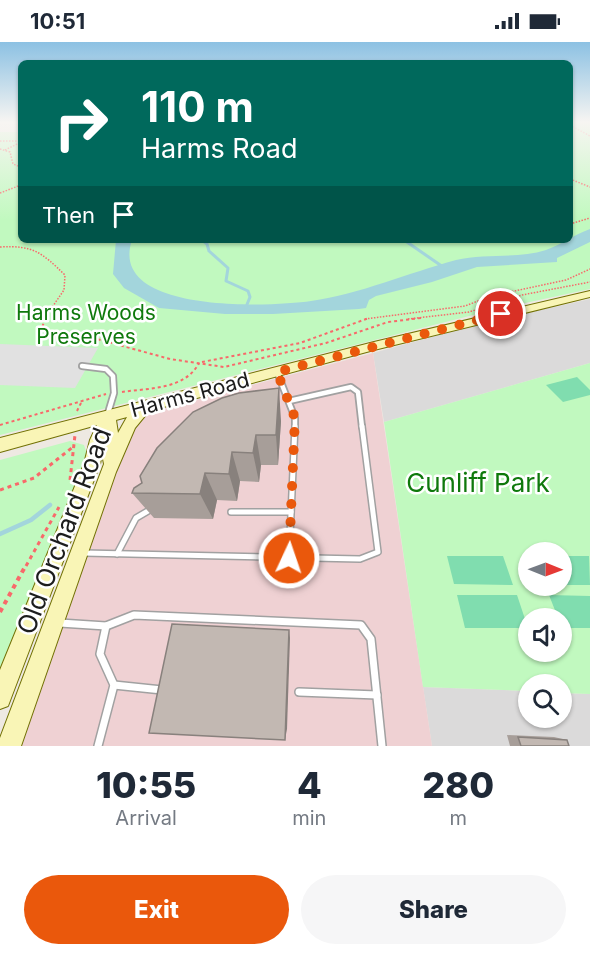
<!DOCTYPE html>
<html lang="en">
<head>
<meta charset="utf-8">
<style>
  :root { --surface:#fff; --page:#f6f6f7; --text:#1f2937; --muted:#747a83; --accent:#ea580c }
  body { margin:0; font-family:Inter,sans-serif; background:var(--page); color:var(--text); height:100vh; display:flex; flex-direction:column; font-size:22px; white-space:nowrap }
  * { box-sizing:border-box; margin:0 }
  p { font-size:20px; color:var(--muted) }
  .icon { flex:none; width:33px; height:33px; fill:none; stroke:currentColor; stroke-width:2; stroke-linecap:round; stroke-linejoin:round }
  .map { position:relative; height:704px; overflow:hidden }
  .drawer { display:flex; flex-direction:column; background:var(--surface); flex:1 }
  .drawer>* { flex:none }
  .top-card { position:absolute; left:18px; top:18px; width:555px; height:183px; border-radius:9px; box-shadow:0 2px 4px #0004; background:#00695c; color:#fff; overflow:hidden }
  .needle { width:39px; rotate:91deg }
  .tools { position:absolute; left:518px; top:500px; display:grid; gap:12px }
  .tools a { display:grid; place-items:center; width:54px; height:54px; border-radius:50%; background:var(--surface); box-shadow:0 2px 4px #0004; font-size:30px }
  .pin { position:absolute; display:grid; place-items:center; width:51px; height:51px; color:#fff; margin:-26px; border:3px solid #fff; border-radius:50%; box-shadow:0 2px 6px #0007 }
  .me { position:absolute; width:66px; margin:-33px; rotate:3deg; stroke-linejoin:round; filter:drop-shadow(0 0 4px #0008) }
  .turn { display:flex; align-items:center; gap:21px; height:126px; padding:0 24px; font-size:27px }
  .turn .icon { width:78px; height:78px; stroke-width:2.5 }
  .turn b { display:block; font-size:42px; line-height:51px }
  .then { display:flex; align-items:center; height:57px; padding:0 24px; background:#0003; gap:12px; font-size:22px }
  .eta { display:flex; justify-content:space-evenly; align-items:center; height:102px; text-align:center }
  .eta b { font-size:36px; font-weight:800; line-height:42px }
  .primary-button { display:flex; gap:12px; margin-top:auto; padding:12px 24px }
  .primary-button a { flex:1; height:69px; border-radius:36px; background:var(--accent); color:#fff; font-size:24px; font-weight:800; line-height:69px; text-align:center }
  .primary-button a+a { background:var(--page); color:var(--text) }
  .status { display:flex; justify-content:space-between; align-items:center; height:42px; padding:0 30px; background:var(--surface); direction:ltr }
  .status svg { height:16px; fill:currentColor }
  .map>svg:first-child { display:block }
</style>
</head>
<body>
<div class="status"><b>10:51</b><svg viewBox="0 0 49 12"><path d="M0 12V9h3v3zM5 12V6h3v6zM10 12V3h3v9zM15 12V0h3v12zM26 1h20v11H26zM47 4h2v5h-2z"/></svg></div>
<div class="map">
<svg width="590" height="704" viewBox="0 0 590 704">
  <rect width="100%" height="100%" fill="#eee9e2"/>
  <g fill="#dbdada">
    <polygon points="590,257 590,321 384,380 373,311 483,281"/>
    <polygon points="423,645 528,649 528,675 561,675 561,651 590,652 590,704 432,704"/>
  </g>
  <polygon fill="#efd1d3" points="373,311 432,704 20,704 133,380 147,371"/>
  <g fill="#c1f9bf" fill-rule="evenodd">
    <polygon points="570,80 590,80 590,247 489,269 0,393 0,90 21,90 21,198 570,198"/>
    <path d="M590 321V652L561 651V642H528V649L423 645 384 380ZM528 510H561V543H528ZM528 576H561V609H528Z"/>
    <polygon points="70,399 84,403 87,412 75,447 0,626 0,418"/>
  </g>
  <g fill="#80ddaf">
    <polygon points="577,335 590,348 590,353 563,360 546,343"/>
    <polygon points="447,514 503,514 513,543 454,542"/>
    <polygon points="561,514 589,514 590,543 544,543 561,543"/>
    <polygon points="457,553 517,553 528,586 465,586"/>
    <polygon points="549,553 590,554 590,586 562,586 561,576 558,576"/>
  </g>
  <polygon fill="#e1e1e1" points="0,302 98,306 75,346 0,343"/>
  <path fill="#a3d5dc" d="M590 187V200L557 216V220L477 225 432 240 376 254 369 258 366 266 359 267 273 272H225L159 266 124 246 113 232 116 198H132C107 272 270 265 311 259 360 252 408 231 456 218 485 211 518 217 546 208 563 202 573 193 590 187Z"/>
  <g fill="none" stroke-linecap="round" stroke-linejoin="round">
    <g stroke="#a3d5dc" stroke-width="3">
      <polyline points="202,198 207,202 209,209 228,226 226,239 248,249 250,255 246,265"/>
      <polyline points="404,198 446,227"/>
    </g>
    <polyline stroke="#a3d5dc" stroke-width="4.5" points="0,492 31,478 50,463"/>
    <g stroke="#a1a1a1" stroke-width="8">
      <g id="service-far2">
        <polyline points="82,324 106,327 113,334 114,351 108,371"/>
        <polyline points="277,330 295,376 295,385"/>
        <polyline points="289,359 351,345 358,350 362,385"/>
      </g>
    </g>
    <g stroke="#a1a1a1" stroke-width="8">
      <g id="service-far1">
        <polyline points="231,470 291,470"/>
        <polyline points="84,511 360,517 378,510 362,384"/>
        <polyline points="117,512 136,476 153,466"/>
        <polyline points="289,516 295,384"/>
      </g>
    </g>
    <g stroke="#a1a1a1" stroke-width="10">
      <g id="service">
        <polyline points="60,581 106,584 134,573 361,583 371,597 382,704"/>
        <polyline points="114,643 162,648"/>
        <polyline points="299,650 377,653"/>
        <polyline points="98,704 114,643 100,612 106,584"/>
      </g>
    </g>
    <g stroke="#727105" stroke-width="2">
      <path id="secondary" d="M590 249V255L374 308 149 369 135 386 116 430 21 704H0V696L104 422 102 412 100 422 11 656 8 664 0 667V628L84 422 90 398 97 383 0 410V396L374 300ZM127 375 118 391 116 378Z"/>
    </g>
    <g stroke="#f8696a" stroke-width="1.5" stroke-dasharray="1.5 1.5" stroke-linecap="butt">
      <polyline points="570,83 590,94"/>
      <polyline points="0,99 21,99"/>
      <polyline points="0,107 10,110 13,122 21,125"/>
      <polyline points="5,108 21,100"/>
      <polyline points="570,137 590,145"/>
      <polyline points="0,151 21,143"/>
      <polyline points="570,182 590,176"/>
      <polyline points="485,198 505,198"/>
      <path d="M0 205C34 203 42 211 65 233L64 248 44 277"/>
      <polyline points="365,277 465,264 491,254 566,238 590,227"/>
      <polyline points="408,277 469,270 522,253 590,240"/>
    </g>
    <g stroke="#f8696a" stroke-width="2" stroke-dasharray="3 3" stroke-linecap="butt">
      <polyline points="45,276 41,290 53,294 97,297 170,317 224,325 326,301 388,280 421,276"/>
      <polyline points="202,320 300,301 369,276"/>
      <path d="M122 350C148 346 185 348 199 321"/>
      <polyline points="77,369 82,359"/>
      <polyline points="0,383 106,352"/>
    </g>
    <g stroke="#f8696a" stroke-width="3" stroke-dasharray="4 4" stroke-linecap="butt">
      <polyline points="70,438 75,393"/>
      <polyline points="0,448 34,436 74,404"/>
      <polyline points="26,524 59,465"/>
    </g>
    <polyline stroke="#f8696a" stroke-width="4" stroke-dasharray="4.5 4.5" stroke-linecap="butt" points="0,570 26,523"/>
    <use href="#service-far2" stroke="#fff" stroke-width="4.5"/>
    <use href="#service-far1" stroke="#fff" stroke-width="5"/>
    <use href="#service" stroke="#fff" stroke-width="7"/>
    <use href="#secondary" fill="#f9f5b6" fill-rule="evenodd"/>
  </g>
  <g fill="#a79e99">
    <polygon points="281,379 278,423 261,423 259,440 240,439 237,459 217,458 213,477 154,476 132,451 142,441"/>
    <polygon points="507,693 554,695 567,698 569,704 510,704"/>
  </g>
  <g fill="#88817d">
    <polygon points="279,346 281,379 278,423 276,393"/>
    <polygon points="256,393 261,423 259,440 253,411"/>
    <polygon points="232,410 240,439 237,459 229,432"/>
    <polygon points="205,431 217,458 213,477 200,452"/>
    <polygon points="289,588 290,596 287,687 285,698"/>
  </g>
  <g fill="#c2b8b2" stroke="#88817d" stroke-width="1.5">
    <polygon points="279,346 276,393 256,393 253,411 232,410 229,432 205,431 200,452 132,451 134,446 142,441 140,434 157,406 193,370 222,356 239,351"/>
    <polygon points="172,582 289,588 285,698 149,691"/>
    <polygon points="518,695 567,698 569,704 521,704"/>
  </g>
  <linearGradient id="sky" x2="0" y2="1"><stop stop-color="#8cc1e3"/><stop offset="0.45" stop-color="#f7f5f2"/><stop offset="1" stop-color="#f7f5f2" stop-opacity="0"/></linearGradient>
  <rect width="590" height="178" fill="url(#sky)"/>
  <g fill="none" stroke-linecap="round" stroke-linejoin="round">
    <polyline stroke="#ea580c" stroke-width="10" stroke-dasharray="0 18" points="289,516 295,376 277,330 501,272"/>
  </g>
  <g text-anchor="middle" stroke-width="5" stroke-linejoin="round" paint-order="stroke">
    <g font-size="21" fill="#0f790c" stroke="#fff">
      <text x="86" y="278">Harms Woods<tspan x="86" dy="24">Preserves</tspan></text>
    </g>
    <g font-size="21" fill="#1d1d1d" stroke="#fff">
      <text transform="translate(190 353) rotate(-15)" y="7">Harms Road</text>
    </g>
    <g font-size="26" fill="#0f790c" stroke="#fff">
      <text x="478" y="450">Cunliff Park</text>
    </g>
    <g font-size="26" fill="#1d1d1d" stroke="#fff">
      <text transform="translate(64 489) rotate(-69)" y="9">Old Orchard Road</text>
    </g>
  </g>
</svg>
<div class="tools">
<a><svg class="needle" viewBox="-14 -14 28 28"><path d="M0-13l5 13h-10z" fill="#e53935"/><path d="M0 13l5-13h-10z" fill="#747a83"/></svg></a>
<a><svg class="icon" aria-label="sound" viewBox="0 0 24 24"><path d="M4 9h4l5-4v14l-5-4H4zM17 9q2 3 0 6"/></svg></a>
<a><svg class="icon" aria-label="search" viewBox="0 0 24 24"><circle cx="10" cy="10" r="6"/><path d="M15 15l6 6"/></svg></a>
</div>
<div class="pin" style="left:501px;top:272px;background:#d93025"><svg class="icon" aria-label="arrive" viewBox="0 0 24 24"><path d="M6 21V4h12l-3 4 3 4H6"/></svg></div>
<svg class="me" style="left:289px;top:516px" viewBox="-20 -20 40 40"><circle r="17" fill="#ea580c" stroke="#fff" stroke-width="3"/><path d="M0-11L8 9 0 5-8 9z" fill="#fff"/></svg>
<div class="top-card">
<div class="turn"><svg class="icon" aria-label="right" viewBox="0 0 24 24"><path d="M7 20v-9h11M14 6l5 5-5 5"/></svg><div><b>110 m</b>Harms Road</div></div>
<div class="then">Then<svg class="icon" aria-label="arrive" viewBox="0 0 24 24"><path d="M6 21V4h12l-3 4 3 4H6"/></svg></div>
</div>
</div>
<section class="drawer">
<div class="eta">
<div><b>10:55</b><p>Arrival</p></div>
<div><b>4</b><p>min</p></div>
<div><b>280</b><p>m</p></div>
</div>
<div class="primary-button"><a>Exit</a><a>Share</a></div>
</section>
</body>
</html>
